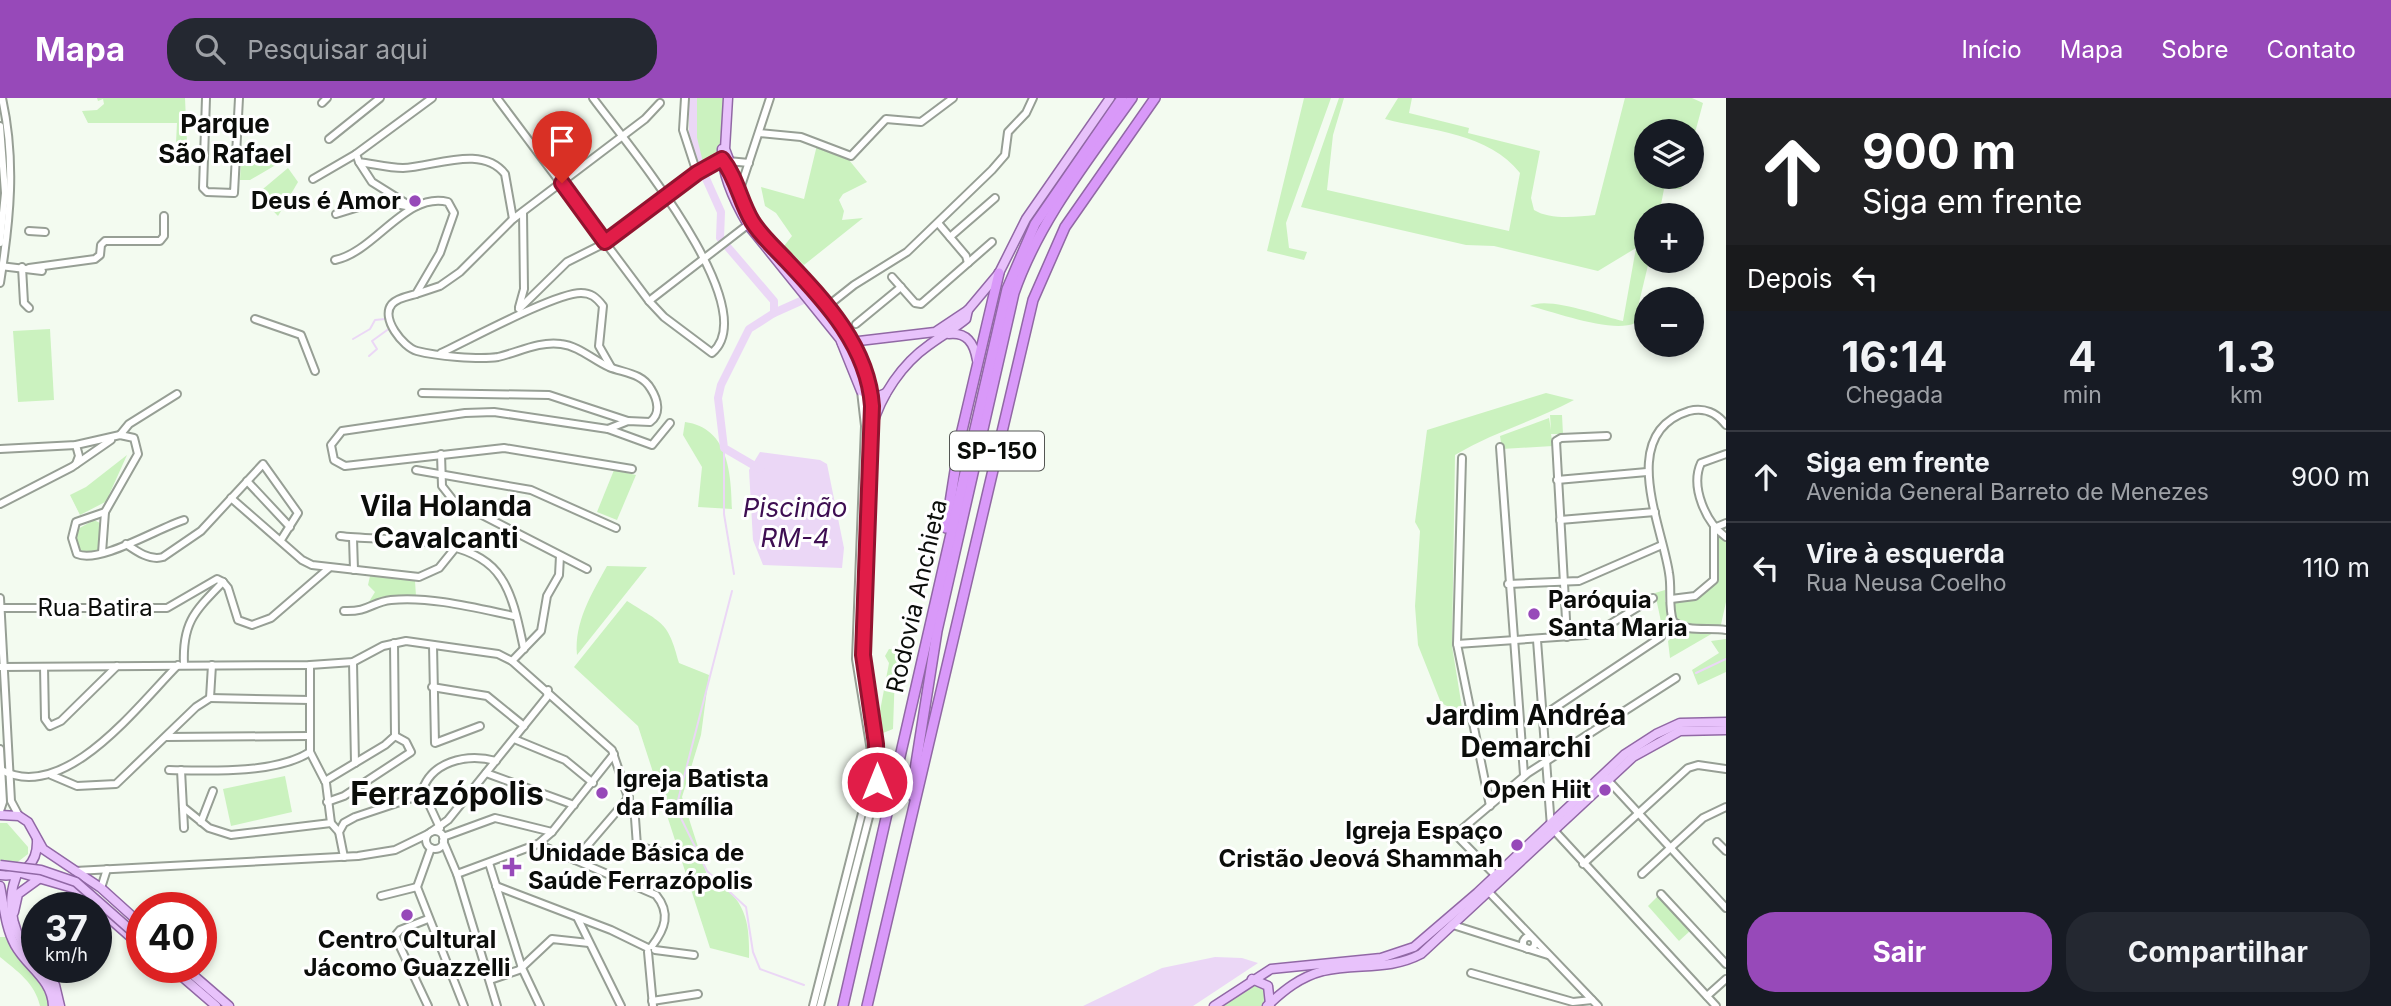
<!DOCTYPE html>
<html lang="pt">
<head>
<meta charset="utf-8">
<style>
  :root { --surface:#171b24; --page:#242831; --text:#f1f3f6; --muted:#9ea1a6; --line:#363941; --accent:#9749b9 }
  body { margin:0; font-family:Inter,sans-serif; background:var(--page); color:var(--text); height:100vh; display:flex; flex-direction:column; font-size:26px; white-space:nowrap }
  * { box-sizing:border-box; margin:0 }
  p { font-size:23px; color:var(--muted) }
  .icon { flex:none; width:38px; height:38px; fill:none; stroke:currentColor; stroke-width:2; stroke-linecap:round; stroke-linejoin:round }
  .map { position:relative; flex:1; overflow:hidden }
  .sheet { display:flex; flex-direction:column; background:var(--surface); width:665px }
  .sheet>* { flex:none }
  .banner { background:#202124; color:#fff; overflow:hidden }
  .tools { position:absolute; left:1634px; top:21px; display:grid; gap:14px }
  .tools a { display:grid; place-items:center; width:70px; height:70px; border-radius:50%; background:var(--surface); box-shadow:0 4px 10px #0003; font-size:35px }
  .speed { position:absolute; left:21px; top:794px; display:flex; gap:14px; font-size:35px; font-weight:700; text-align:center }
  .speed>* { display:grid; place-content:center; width:91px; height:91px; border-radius:50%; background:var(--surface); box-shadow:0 4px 10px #0003; line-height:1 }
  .speed small { font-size:18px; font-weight:400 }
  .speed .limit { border:10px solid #d22; background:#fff; color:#111 }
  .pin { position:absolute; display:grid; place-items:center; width:60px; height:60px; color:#fff; margin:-72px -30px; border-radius:50% 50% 50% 0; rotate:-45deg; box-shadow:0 0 7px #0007 }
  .pin .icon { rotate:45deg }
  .me { position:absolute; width:77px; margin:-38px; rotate:0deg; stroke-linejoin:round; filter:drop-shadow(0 0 5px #0008) }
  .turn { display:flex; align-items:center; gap:24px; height:147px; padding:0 21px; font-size:32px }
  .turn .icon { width:91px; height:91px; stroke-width:2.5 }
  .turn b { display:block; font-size:49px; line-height:60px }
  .then { display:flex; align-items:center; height:66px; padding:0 21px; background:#0003; gap:14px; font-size:26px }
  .eta { display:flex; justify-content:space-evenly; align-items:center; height:119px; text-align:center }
  .eta b { font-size:42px; font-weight:700; line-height:49px }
  .action { display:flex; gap:14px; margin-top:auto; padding:14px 21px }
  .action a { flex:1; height:80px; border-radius:28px; background:var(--accent); color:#fff; font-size:28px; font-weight:700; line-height:80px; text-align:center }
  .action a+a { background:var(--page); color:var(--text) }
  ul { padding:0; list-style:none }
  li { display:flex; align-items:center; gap:21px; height:91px; padding:0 21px; border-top:2px solid var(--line) }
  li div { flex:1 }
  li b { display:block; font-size:26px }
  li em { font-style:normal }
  header { display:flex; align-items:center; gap:42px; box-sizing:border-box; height:98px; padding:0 35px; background:var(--accent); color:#fff }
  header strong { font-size:33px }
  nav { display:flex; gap:38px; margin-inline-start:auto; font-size:24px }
  .search { width:490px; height:63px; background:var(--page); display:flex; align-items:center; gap:18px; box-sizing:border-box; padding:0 24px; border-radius:28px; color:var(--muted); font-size:26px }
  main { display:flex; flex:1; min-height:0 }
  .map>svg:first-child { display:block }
</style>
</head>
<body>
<header>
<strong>Mapa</strong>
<div class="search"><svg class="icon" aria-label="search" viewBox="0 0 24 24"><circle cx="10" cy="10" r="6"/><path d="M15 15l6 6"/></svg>Pesquisar aqui</div>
<nav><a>Início</a><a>Mapa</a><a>Sobre</a><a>Contato</a></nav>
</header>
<main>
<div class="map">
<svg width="1726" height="908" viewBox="0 0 1726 908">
  <rect width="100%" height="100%" fill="#f3fbf0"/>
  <g fill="#cbf2bf">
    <polygon points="97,0 185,0 187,45 176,45 177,25 88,25 82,13 97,12 104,6 103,1 98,3"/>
    <polygon points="694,0 723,0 721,53 718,58 702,66 695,40"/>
    <polygon points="1304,0 1331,0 1286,125 1289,150 1307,154 1304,162 1267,153"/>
    <path d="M1339 0H1344L1333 37 1327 92 1509 133 1520 75C1489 35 1431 33 1385 21L1398 0H1412L1409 15 1469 30 1468 35 1540 53 1531 100 1534 112C1550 122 1576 119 1595 117L1625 0H1692L1703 5 1692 46V33H1647V79H1684L1681 91H1664L1659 117H1647L1649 163 1637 213 1647 218V234L1635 225C1613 236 1555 214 1530 208 1548 198 1601 218 1623 223L1636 150 1598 173 1494 148 1466 147 1301 109Z"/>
    <polygon points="817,47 849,62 867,84 843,96 839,102 844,113 842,122 863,120 804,167 784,148 792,138 776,115 765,108 761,89 804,101"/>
    <polygon points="281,53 286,61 250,82 240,82 241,62 257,65 256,57"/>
    <polygon points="288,70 298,84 278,118 257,96"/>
    <polygon points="50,231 54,302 18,304 13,233"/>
    <path d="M1546 295 1574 302C1535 323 1493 334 1455 357L1452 548 1463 616 1441 605 1418 547 1415 508 1420 433 1415 424 1427 332Z"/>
    <polygon points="1550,317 1562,317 1563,336 1551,336 1553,348 1502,351 1500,338 1549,320 1551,332"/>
    <path d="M685 324C729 330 731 376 732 411L698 409 702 369 683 337Z"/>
    <polygon points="127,357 109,397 111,401 80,417 70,397 86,389"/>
    <polygon points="614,372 636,377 617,422 597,414"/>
    <polygon points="94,422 102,426 100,454 81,455 77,451 76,432"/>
    <path d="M1720 439 1726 444V504L1720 531 1670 560 1668 543 1676 536 1674 534 1664 538 1655 495 1665 492V504C1687 506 1706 501 1717 480L1715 441Z"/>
    <path d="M607 468 647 469 577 557C574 524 592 495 607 468Z"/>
    <polygon points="370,478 415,483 416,498 387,498 367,507 375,494 368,487"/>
    <path d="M627 503C663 526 668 523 679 565L709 577 701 637 682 699 707 777C744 799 750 819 749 860L710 850 638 628 574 569Z"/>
    <polygon points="1726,541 1726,574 1698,587 1692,572 1719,555 1711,543"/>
    <polygon points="889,551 895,552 900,559 895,574 893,631 883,635 880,613 889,565 885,558"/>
    <polygon points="285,678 292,714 231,728 223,691"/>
    <polygon points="0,725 7,725 28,749 28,756 15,766 0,770"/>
    <polygon points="1659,797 1691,832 1679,843 1648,808"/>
    <path d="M0 839H6C17 863 49 880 48 908H40C35 885 17 873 0 859Z"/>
    <polygon points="1252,885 1267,891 1266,908 1223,908"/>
  </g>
  <g fill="#ebd7f6">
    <polygon points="760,354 820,362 827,366 844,450 842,470 763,467 753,442 749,372"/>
    <polygon points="1215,859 1242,860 1258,865 1193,908 1083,908 1162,870"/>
  </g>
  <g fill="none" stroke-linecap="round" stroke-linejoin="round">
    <g stroke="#ebd7f6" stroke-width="2">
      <polyline points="353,241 370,231 375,222 385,221"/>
      <polyline points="369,258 377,251 372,243 390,230"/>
      <polyline points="724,350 724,416 734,476"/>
      <polyline points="732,493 676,710 707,773 746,809 753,854 760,871 804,887"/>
      <polyline points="1696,575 1726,561"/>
    </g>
    <g stroke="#ebd7f6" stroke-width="8">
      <polyline points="693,0 693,40 699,65 721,114 720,140 774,203 774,215 749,231 721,287 718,300 724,350 760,371"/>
      <polyline points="774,215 803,202"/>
    </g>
    <g stroke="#979f95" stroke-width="10">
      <g id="minor">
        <polyline points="206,0 203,90 207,94 234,95 239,0"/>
        <path d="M497 0 649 203 664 219 712 255C766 209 623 41 593 0"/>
        <polyline points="685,0 683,32 697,75"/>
        <polyline points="322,5 327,0"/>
        <polyline points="0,28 5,95 0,145"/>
        <polyline points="759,35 801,39 851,58 886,21 921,24 953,0"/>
        <polyline points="329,41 380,0"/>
        <path d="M356 56 359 64C374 66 389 70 403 70 434 69 482 46 505 76L513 121"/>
        <polyline points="728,63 749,65"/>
        <polyline points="359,64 372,84 412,109"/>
        <polyline points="313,81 356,56 432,0"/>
        <polyline points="740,91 770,0"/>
        <polyline points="336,116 378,103 412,109"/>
        <polyline points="938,125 966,158 968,165"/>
        <polyline points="29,133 45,134"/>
        <polyline points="950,139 995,100"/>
        <path d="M335 162C375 154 406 93 448 104L454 115 440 155 416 196C409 198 397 200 392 206 380 220 403 249 417 253 436 258 479 262 498 259 519 254 539 243 561 246 579 248 593 262 609 269 624 275 642 275 651 291 658 302 661 316 650 324L628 323 608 331"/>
        <polyline points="0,168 42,173"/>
        <polyline points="22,169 24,205 29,210"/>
        <polyline points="29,170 95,161 100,157 101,147 105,143 160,143 164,138 164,118"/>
        <polyline points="892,179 915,205 921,206 992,144"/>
        <path d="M0 185C10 122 16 63 2 0"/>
        <polyline points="416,196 440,188 460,174 513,121 645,21 660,5"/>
        <polyline points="649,203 750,125"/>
        <polyline points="519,209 524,191 523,114"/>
        <polyline points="519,211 567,164 601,147 716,61 722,61"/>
        <polyline points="820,214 854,187 907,154 992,72 1005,57 1008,34 1026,15 1033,0"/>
        <polyline points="255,221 301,237 315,273"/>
        <polyline points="856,226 901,189"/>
        <path d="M441 255C469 242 555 195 581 195 591 195 596 199 603 208L599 248 611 269"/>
        <polyline points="422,295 549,297 628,323"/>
        <path d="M1726 327C1717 315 1704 309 1689 313 1617 335 1662 427 1669 475 1672 491 1668 508 1673 523 1686 535 1708 529 1726 532"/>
        <polyline points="120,337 129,326 177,296"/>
        <polyline points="76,347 79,358 76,366"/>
        <polyline points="1500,349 1524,677"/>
        <polyline points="0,351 76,347 120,337 134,340 138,356 105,414 102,455"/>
        <polyline points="441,356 442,388 453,402 587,471"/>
        <path d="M1726 356 1701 365C1690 389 1706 425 1726 439"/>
        <polyline points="1462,360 1457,546 1490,708"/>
        <polyline points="632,371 504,350 345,368 334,362 331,347 342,333 465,315 494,314 608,331 652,347 670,325"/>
        <polyline points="416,372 531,392 616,430"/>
        <polyline points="1557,382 1647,374"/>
        <polyline points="247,383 290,429"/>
        <polyline points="231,400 302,462 312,467 419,479 439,470 456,449"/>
        <polyline points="0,406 72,369 111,342"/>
        <path d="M105 414 76 424 72 440 77 456C100 466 158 430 184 422"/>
        <polyline points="1560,422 1655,414"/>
        <polyline points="1714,430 1726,425"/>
        <path d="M340 438C386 444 472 434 501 480 514 499 519 529 524 551"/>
        <polyline points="353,440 354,472"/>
        <path d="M126 446C136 453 150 463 163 459L201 433 263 366 298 415 281 442"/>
        <polyline points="223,484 228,490 238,522 252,527 271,520 329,470"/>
        <polyline points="1508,486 1579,483 1662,447"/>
        <polyline points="0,500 11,703 19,718"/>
        <polyline points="1671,501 1695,498 1714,482 1714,430"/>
        <polyline points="0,510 167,510 217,481 223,484"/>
        <path d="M344 513C369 514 372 504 391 502 430 498 476 510 514 518"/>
        <polyline points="1567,539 1556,343 1561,340 1607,338"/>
        <polyline points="1537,542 1551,729 1716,908"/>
        <polyline points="1457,546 1586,537 1602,531 1653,500"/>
        <polyline points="433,547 435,645 480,628"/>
        <polyline points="512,563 541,533 547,498 559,477 560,458"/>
        <polyline points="353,564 355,665"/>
        <path d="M184 567C182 524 195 513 223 484"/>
        <polyline points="310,567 310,654 326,685 331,725 339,734"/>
        <polyline points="0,569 310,567 353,564 383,548 406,543 498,556 512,563 612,652 635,720 637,748 669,756"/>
        <polyline points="44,569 45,621 50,628 61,623 117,568"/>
        <polyline points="432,589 487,598 524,628"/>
        <polyline points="210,600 310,602"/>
        <polyline points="1541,619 1661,539"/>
        <polyline points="166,639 309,638"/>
        <polyline points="514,641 565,662 593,685"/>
        <polyline points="0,651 3,704 0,713"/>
        <path d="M1 672C65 706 138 607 178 567"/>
        <path d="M169 672C209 673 276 676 310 654"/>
        <polyline points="181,672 184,730"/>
        <polyline points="486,675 574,707"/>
        <polyline points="51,677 77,688 116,686 196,609 210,600 212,567"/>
        <polyline points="1606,680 1726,810"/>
        <polyline points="325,683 385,647 395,638 394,545"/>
        <path d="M421 697C429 663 467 655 496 663"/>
        <polyline points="421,697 427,702 440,730"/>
        <polyline points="327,704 344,698 411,654 406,644 395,638"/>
        <polyline points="183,709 209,730 231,737 331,725"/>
        <polyline points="201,724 213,693"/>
        <circle cx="435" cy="742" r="9"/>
        <polyline points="431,734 448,722 547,599 548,592"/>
        <polyline points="1453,734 1496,778"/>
        <polyline points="1455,737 1528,675 1676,580"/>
        <polyline points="443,739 495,720 552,734"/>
        <polyline points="443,743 457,776 497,908"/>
        <polyline points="1717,744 1726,753"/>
        <path d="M538 746 656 797C671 815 665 831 652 848"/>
        <polyline points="431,750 417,789 464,908"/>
        <polyline points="344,759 339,734 344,725 355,719 421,697"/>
        <polyline points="575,762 629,699"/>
        <polyline points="489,765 522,870 540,908"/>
        <polyline points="1583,766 1688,670 1698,667 1726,671"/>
        <polyline points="75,773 358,758 395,752 428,736"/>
        <polyline points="457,776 538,746 552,734 614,656"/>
        <polyline points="1642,776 1703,720 1726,709"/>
        <polyline points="496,788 611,832 648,850"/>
        <polyline points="101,790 107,771"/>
        <polyline points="1486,791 1598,908"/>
        <polyline points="1661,796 1726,866"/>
        <polyline points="381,798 417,789"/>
        <polyline points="428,821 400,832 395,838 428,908"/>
        <polyline points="578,821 621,908"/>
        <polyline points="1453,827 1548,857"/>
        <circle cx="1529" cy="845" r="6"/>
        <polyline points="655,852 694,857"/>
        <polyline points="648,854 653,908"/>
        <polyline points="1471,875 1573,904 1592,902"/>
        <polyline points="490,882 519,872 552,841 589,845"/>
        <polyline points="1707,898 1726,881"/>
        <polyline points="652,903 698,896"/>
        <polyline points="813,908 872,676 872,659 856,561 865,328 861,293"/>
        <polyline points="820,908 876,692 876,646 863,557 871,299"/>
      </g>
    </g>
    <g stroke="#9168a5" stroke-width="11">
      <g id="major">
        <polyline points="728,0 725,51 752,123 843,229 860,261 871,299"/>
        <path d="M722 51C721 77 735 105 748 127L840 241 861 293 874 300 886 295"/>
        <path d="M949 236C967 234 974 245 977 262"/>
        <polyline points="842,245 935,234 968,212 999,175 1026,121 1110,0"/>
        <path d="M872 329C881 297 902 266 929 247 941 238 954 231 966 221L968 212"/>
        <polyline points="0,717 19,718 28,724 43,751 101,790 142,827"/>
        <polyline points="21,775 76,791 142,849"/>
        <path d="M17 776C4 808 14 840 37 865"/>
        <path d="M0 777C23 780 38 765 37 742"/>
        <path d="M0 788C4 807 5 829 15 847 27 869 52 881 53 908"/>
        <polyline points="14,814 18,796 40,780"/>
        <polyline points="41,870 55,887 60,908"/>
        <polyline points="172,870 216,908"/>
        <polyline points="185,870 229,908"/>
        <polyline points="1252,881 1268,888 1270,906"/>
        <polyline points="1214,908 1271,871 1381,860 1414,849 1477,795 1625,656 1656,636 1680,625 1726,624"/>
        <path d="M1267 908C1284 892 1300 879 1323 873 1357 865 1389 873 1421 856L1633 659 1680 633 1726 632"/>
      </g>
    </g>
    <g stroke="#9168a5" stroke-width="12">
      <g id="highway">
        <polyline points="946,430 960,341 999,175"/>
        <path d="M911 697 937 533 1014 195C1039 123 1088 62 1132 0"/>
        <polyline points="843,908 1007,191 1035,126 1122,0"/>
        <polyline points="867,908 1033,202 1065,129 1155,0"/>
      </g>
    </g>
    <use href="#minor" stroke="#fff" stroke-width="6"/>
    <use href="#major" stroke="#e8c2fb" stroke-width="8"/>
    <use href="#highway" stroke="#d999f9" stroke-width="9"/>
    <g stroke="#9168a5" stroke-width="11" stroke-linecap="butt">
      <polyline id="major-bridge" points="0,767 41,772 76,784 142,842"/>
    </g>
    <use href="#major-bridge" stroke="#e8c2fb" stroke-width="8"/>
  </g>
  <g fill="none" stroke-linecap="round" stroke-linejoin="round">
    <g stroke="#92132f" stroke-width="18">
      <path id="route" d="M562 85 605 144 697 75 722 61C737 80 740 103 752 123 761 138 776 151 787 163 826 204 868 249 872 308L863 557 876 646 877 684"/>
    </g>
    <use href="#route" stroke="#e11d48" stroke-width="12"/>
  </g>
  <g fill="#9749b9" stroke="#fff" stroke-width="2.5">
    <circle cx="415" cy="103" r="7"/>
    <circle cx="1534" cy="516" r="7"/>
    <circle cx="1605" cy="692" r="7"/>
    <circle cx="602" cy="695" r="7"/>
    <circle cx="1517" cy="747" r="7"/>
    <path d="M508.5 758.5h7v7h7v7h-7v7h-7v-7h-7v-7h7z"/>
    <circle cx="407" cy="817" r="7"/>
  </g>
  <g text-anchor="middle" stroke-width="6" stroke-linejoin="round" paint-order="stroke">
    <rect fill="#fff" stroke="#545654" stroke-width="2" x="950" y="333.5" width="94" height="39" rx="5"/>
    <g font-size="23" font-weight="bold" fill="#0b0d0a">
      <text x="997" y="361">SP-150</text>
    </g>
    <g font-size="24" font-weight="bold" fill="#0b0d0a" stroke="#fff" text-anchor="end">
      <text x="401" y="111">Deus é Amor</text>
      <text x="1548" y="510" text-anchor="start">Paróquia<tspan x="1548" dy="28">Santa Maria</tspan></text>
      <text x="616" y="689" text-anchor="start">Igreja Batista<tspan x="616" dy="28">da Família</tspan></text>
      <text x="1591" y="700">Open Hiit</text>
      <text x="1503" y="741">Igreja Espaço<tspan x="1503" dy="28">Cristão Jeová Shammah</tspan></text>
      <text x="528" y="763" text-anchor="start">Unidade Básica de<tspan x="528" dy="28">Saúde Ferrazópolis</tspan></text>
      <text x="407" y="850" text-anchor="middle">Centro Cultural<tspan x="407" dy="28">Jácomo Guazzelli</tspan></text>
    </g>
    <g font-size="24" fill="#0b0d0a" stroke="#fff">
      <text transform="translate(917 498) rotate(-77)" y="8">Rodovia Anchieta</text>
      <text x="95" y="518">Rua Batira</text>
    </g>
    <g font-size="26" font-weight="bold" fill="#0b0d0a" stroke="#fff">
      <text x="225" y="35">Parque<tspan x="225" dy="30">São Rafael</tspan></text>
    </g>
    <g font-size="26" font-style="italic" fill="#3e0e52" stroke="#fff">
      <text x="795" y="419">Piscinão<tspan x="795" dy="30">RM-4</tspan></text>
    </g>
    <g font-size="28" font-weight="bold" fill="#0b0d0a" stroke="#fff">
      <text x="446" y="418">Vila Holanda<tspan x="446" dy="32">Cavalcanti</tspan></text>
      <text x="1526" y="627">Jardim Andréa<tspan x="1526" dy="32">Demarchi</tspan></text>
    </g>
    <g font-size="32" font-weight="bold" fill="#0b0d0a" stroke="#fff">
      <text x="447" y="707">Ferrazópolis</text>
    </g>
  </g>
</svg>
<div class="tools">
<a><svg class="icon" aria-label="layers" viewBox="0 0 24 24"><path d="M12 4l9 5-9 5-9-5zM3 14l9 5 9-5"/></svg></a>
<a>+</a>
<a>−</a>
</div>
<div class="speed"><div>37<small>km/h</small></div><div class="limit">40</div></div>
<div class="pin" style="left:562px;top:85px;background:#d93025"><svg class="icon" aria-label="arrive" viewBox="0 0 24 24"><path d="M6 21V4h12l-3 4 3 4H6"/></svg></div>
<svg class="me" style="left:877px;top:684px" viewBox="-20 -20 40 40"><circle r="17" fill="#e11d48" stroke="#fff" stroke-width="3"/><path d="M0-11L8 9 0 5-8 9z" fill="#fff"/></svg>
</div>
<section class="sheet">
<div class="banner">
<div class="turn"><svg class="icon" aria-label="ahead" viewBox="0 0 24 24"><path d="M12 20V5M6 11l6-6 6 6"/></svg><div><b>900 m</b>Siga em frente</div></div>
<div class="then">Depois<svg class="icon" aria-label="left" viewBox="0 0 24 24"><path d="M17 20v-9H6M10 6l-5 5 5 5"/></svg></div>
</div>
<div class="eta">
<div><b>16:14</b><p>Chegada</p></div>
<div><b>4</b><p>min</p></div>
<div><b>1.3</b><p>km</p></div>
</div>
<ul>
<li><svg class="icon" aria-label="ahead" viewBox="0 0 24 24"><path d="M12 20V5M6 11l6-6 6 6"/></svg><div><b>Siga em frente</b><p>Avenida General Barreto de Menezes</p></div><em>900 m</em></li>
<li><svg class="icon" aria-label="left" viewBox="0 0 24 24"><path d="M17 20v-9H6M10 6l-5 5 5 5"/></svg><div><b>Vire à esquerda</b><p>Rua Neusa Coelho</p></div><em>110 m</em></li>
</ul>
<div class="action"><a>Sair</a><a>Compartilhar</a></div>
</section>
</main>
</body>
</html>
